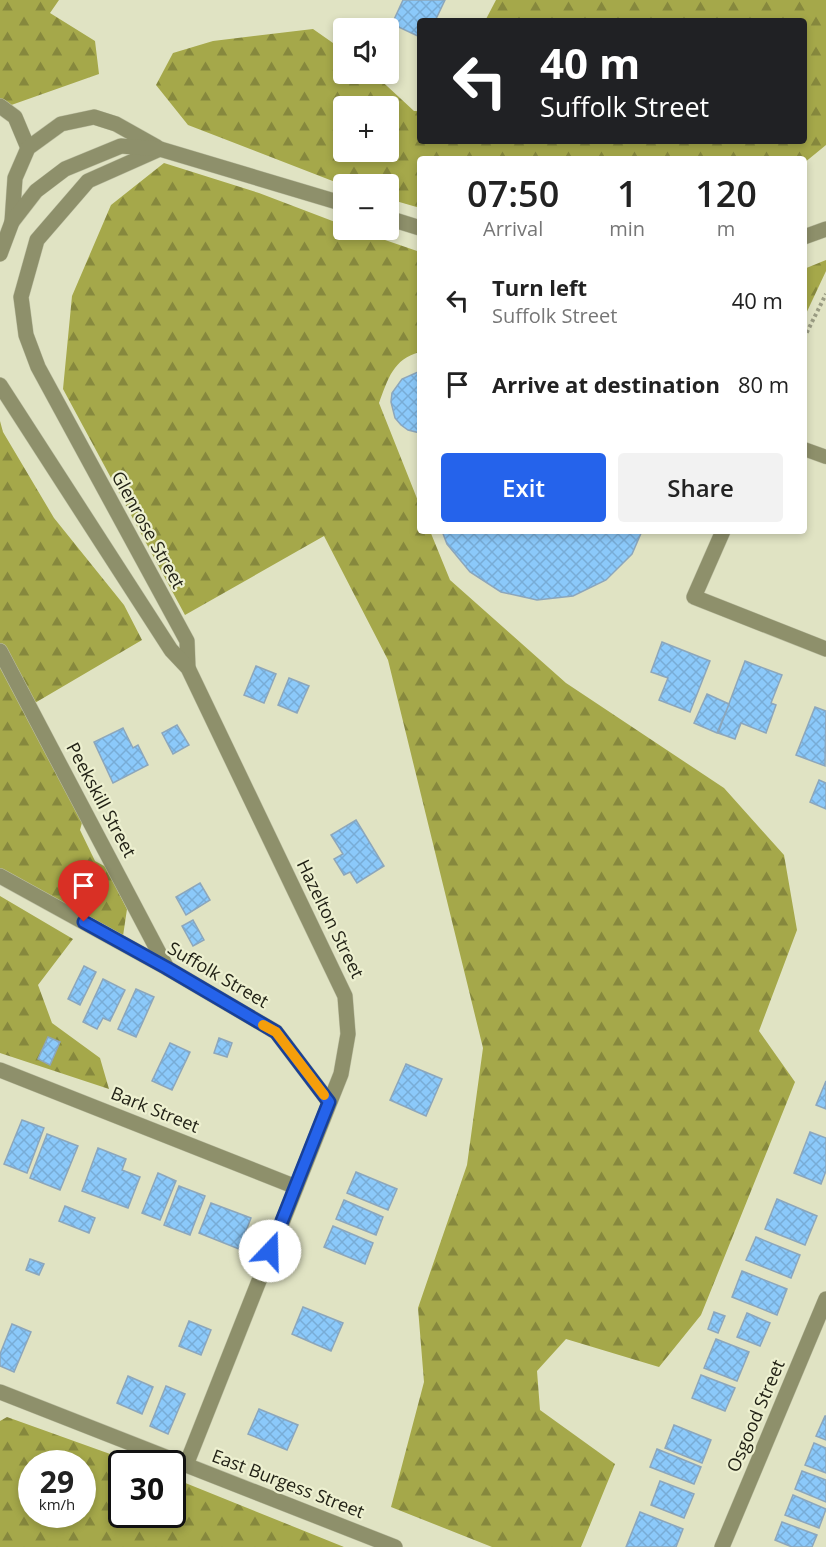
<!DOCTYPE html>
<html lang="en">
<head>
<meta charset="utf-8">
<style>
  :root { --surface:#fff; --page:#f2f2f2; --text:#222; --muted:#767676; --accent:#2563eb }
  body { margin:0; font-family:"Open Sans",sans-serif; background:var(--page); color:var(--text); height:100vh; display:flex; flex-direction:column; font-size:22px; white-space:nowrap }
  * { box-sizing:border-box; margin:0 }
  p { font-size:20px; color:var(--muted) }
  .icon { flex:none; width:33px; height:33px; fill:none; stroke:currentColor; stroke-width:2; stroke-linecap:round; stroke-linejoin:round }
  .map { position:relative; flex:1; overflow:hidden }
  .details { position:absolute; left:417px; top:156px; width:390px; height:378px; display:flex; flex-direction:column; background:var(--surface); border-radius:6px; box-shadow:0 3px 9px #0003 }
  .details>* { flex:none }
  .banner { position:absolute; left:417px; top:18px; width:390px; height:126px; border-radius:6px; box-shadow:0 3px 9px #0003; background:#202124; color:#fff; overflow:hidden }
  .fabs { position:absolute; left:333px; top:18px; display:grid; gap:12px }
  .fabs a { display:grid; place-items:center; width:66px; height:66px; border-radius:6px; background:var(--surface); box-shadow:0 3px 9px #0003; font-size:30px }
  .speed { position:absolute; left:18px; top:1450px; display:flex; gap:12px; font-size:30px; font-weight:700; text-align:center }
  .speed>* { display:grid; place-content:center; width:78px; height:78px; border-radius:50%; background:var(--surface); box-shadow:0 3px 9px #0003; line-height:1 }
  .speed small { font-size:15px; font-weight:400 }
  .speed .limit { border:3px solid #111; border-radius:9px; background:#fff; color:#111 }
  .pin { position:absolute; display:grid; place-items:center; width:51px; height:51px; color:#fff; margin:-62px -26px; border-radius:50% 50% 50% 0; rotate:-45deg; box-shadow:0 0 6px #0007 }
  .pin .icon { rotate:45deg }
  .me { position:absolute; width:66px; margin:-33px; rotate:21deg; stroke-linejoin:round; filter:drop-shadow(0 0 4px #0008) }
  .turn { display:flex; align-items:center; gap:21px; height:126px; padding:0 24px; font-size:27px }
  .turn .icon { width:78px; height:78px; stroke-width:2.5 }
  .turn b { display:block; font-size:42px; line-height:51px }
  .eta { display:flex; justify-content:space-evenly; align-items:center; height:102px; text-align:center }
  .eta b { font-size:36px; font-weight:600; line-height:42px }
  .action { display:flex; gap:12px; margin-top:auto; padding:12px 24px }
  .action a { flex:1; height:69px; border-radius:6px; background:var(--accent); color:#fff; font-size:24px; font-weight:600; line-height:69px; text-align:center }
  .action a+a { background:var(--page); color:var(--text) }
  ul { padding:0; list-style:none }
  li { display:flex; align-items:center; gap:18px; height:84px; padding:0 24px }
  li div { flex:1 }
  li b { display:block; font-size:22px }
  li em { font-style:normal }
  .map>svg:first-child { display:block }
</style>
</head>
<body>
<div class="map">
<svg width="826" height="1547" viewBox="0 0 826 1547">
  <defs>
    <pattern id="forest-firs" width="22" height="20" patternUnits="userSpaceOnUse" patternTransform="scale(1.5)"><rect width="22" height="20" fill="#a5a84a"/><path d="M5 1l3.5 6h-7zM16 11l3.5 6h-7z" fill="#86883d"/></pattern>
    <pattern id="building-cross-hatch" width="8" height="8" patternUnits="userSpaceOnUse" patternTransform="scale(1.5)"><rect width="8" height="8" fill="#8bc9fa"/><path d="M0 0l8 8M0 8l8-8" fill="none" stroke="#78acd6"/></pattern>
  </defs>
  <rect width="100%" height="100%" fill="#e0e3c3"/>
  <g fill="url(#forest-firs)" fill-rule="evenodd">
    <polygon points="0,0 59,0 50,13 95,41 99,74 0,109"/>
    <path d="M496 0H826V145L804 163V159H420V208L389 199 388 184 343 185 188 125 156 85 173 53 213 41 313 29 343 50 344 74H374L414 111H420V141H804V21H485ZM388 106V152H344V106Z"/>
    <path d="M164 163 259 193 343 225 344 230H356L420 252V352C393 359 388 379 379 403L420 506V531H430L450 580 566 683 724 788 784 855 797 930 759 1031 795 1082 701 1315 659 1367 566 1339 537 1371 540 1410 615 1464 581 1547H492L391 1507 424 1382 418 1308 467 1165 483 1048 388 660 324 536 185 615 63 389 72 296 111 205Z"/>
    <polygon points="826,260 826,271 804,318 804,269"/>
    <polygon points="0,421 3,432 54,518 124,605 142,640 28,707 83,819 80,830 95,861 106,867 127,909 123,936 0,868"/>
    <polygon points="0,896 73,939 38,985 52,1023 100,1058 109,1089 0,1053"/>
    <path d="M7 1417 138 1464H122V1515H172L173 1478 344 1547H0V1421ZM32 1464H82V1515H32Z"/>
  </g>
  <g fill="url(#building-cross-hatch)" stroke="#8ca6bb" stroke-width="1.5">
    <polygon points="403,0 445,0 435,21 420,21 420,37 392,24"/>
    <polygon points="418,372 420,372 420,433 408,430 401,425 395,418 391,402 392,393 402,379"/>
    <polygon points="442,531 642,531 632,554 606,580 573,596 537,600 501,592 470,572 447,544"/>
    <polygon points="662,642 710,661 690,712 659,700 668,678 651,672"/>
    <polygon points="745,661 782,675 771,703 776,705 766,733 741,723 735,739 718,733"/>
    <polygon points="256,666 276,674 264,703 244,695"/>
    <polygon points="289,678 309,686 297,713 278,705"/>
    <polygon points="707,694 729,704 717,733 694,723"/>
    <polygon points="815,707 826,711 825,766 796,755"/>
    <polygon points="177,725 189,745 173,754 162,733"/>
    <polygon points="123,728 133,748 138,745 148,765 113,783 94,742"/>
    <polygon points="819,780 826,783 826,809 810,802"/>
    <polygon points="356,820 384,866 357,883 350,872 344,875 334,859 343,854 331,835"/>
    <polygon points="200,883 210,900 186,915 176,897"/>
    <polygon points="193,920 204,940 193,946 182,926"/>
    <polygon points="84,966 96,972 80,1005 68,999"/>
    <polygon points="103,979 125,990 110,1021 103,1018 97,1029 83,1022"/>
    <polygon points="136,989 154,997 136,1037 118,1029"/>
    <polygon points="48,1037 60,1042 50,1065 38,1059"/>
    <polygon points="219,1038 232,1043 227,1057 214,1053"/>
    <polygon points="170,1043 190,1052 172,1090 152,1081"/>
    <polygon points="406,1064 442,1079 426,1116 390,1100"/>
    <polygon points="826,1081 826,1109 816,1105"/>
    <polygon points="22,1120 44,1128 27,1173 4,1164"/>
    <polygon points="810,1132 826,1138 826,1171 821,1184 794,1173"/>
    <polygon points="47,1134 78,1146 60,1190 30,1178"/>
    <polygon points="98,1148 126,1159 122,1170 140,1177 128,1208 82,1191"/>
    <polygon points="356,1172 397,1189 388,1210 347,1193"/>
    <polygon points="158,1173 176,1181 160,1220 142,1213"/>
    <polygon points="179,1186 205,1196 190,1235 164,1225"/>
    <polygon points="777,1199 817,1216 805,1245 765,1229"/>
    <polygon points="344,1200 383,1217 376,1235 336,1219"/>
    <polygon points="211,1203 251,1218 239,1249 199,1233"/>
    <polygon points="65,1206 95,1218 89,1233 59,1221"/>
    <polygon points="333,1226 373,1243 365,1264 324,1247"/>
    <polygon points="756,1237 800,1255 791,1278 746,1260"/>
    <polygon points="30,1259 44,1264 39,1275 26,1270"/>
    <polygon points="742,1271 787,1289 777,1315 732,1297"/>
    <polygon points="303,1307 343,1323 331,1351 292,1334"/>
    <polygon points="714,1312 725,1316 718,1333 708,1329"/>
    <polygon points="747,1313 770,1323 760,1346 737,1337"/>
    <polygon points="189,1321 211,1330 201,1355 179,1346"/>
    <polygon points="12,1324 31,1332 14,1372 0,1366 0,1354"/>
    <polygon points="716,1339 749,1352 737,1381 704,1368"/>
    <polygon points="701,1375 735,1388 725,1411 692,1398"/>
    <polygon points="128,1376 153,1387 142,1414 117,1403"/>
    <polygon points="166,1386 185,1394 168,1434 150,1426"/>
    <polygon points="259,1409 298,1425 287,1450 248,1434"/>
    <polygon points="825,1416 826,1416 826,1440 816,1436"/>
    <polygon points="674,1425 711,1440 702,1463 665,1448"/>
    <polygon points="814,1443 826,1448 826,1473 805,1465"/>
    <polygon points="657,1449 701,1467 694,1484 650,1467"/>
    <polygon points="802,1471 826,1480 826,1502 795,1489"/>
    <polygon points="660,1481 694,1494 684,1518 651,1505"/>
    <polygon points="793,1495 826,1509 819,1528 785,1515"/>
    <polygon points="640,1512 683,1529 676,1547 626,1547"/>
    <polygon points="782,1522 817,1535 812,1547 792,1547 775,1540"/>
  </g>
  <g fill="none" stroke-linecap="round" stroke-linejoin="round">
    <g stroke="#bec0a4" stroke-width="15">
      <polyline id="lane" points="804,449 826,457"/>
    </g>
    <g stroke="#bec0a4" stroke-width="16">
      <g id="street">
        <polyline points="0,106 15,117 28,148"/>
        <polyline points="160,149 88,181 37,240 21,297 26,335 38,367 187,641 188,668"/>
        <polyline points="388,218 420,228"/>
        <polyline points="12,222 15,178 28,148 61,124 94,117 116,124 157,147"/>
        <polyline points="804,237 826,229"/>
        <polyline points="0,254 12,222 36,191 65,169 121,146 160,149 344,204"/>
        <polyline points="0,385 171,650 188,668 345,996 348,1034 341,1074 186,1465"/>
        <polyline points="723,531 694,597 826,649"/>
        <polyline points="0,651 167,968"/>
        <polyline points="0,876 167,968 276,1032 329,1102"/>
        <polyline points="0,1070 296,1187"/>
        <polyline points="0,1392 395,1547"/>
        <polyline points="722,1547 826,1299"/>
      </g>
    </g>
    <polyline stroke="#9a9c83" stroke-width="4" stroke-dasharray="3 3" stroke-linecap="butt" points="804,338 826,294"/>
    <use href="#lane" stroke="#8e906b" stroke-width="14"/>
    <use href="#street" stroke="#8e906b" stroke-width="15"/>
  </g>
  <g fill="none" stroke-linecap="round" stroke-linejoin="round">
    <g stroke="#184099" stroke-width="15">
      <polyline id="route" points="84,922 167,968 276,1032 329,1102 270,1251"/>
    </g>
    <use href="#route" stroke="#2563eb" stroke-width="10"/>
    <polyline stroke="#f59e0b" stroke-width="10" points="263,1025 276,1032 324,1095"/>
  </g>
  <g text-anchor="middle" stroke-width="4.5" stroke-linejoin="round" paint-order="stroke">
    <g font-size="18" fill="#222216" stroke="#edf0d0">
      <text transform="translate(148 530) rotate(61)" y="6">Glenrose Street</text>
      <text transform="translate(101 800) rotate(62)" y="6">Peekskill Street</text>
      <text transform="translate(330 919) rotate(64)" y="6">Hazelton Street</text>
      <text transform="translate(218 975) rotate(30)" y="6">Suffolk Street</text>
      <text transform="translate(155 1110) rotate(22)" y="6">Bark Street</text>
      <text transform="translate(756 1416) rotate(-67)" y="6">Osgood Street</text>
      <text transform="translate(288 1484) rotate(21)" y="6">East Burgess Street</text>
    </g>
  </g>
</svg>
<div class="fabs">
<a><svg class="icon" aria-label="sound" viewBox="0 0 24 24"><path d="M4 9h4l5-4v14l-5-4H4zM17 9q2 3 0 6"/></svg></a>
<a>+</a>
<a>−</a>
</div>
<div class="speed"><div>29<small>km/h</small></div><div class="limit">30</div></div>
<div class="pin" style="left:84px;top:922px;background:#d93025"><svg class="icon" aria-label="arrive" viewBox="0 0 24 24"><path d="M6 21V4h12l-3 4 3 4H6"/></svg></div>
<svg class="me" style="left:270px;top:1251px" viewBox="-20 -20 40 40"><circle r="19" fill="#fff"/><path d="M0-13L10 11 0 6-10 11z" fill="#2563eb"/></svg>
<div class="banner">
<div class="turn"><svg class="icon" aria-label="left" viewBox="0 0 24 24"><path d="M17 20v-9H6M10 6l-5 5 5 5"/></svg><div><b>40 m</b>Suffolk Street</div></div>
</div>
<section class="details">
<div class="eta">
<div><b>07:50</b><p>Arrival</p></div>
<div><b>1</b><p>min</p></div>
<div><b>120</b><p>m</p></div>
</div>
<ul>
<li><svg class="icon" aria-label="left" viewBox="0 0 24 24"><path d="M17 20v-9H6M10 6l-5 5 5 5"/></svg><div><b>Turn left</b><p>Suffolk Street</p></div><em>40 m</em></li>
<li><svg class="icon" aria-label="arrive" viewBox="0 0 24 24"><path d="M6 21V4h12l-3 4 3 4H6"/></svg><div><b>Arrive at destination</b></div><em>80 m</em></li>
</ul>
<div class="action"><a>Exit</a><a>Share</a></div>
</section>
</div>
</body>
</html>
